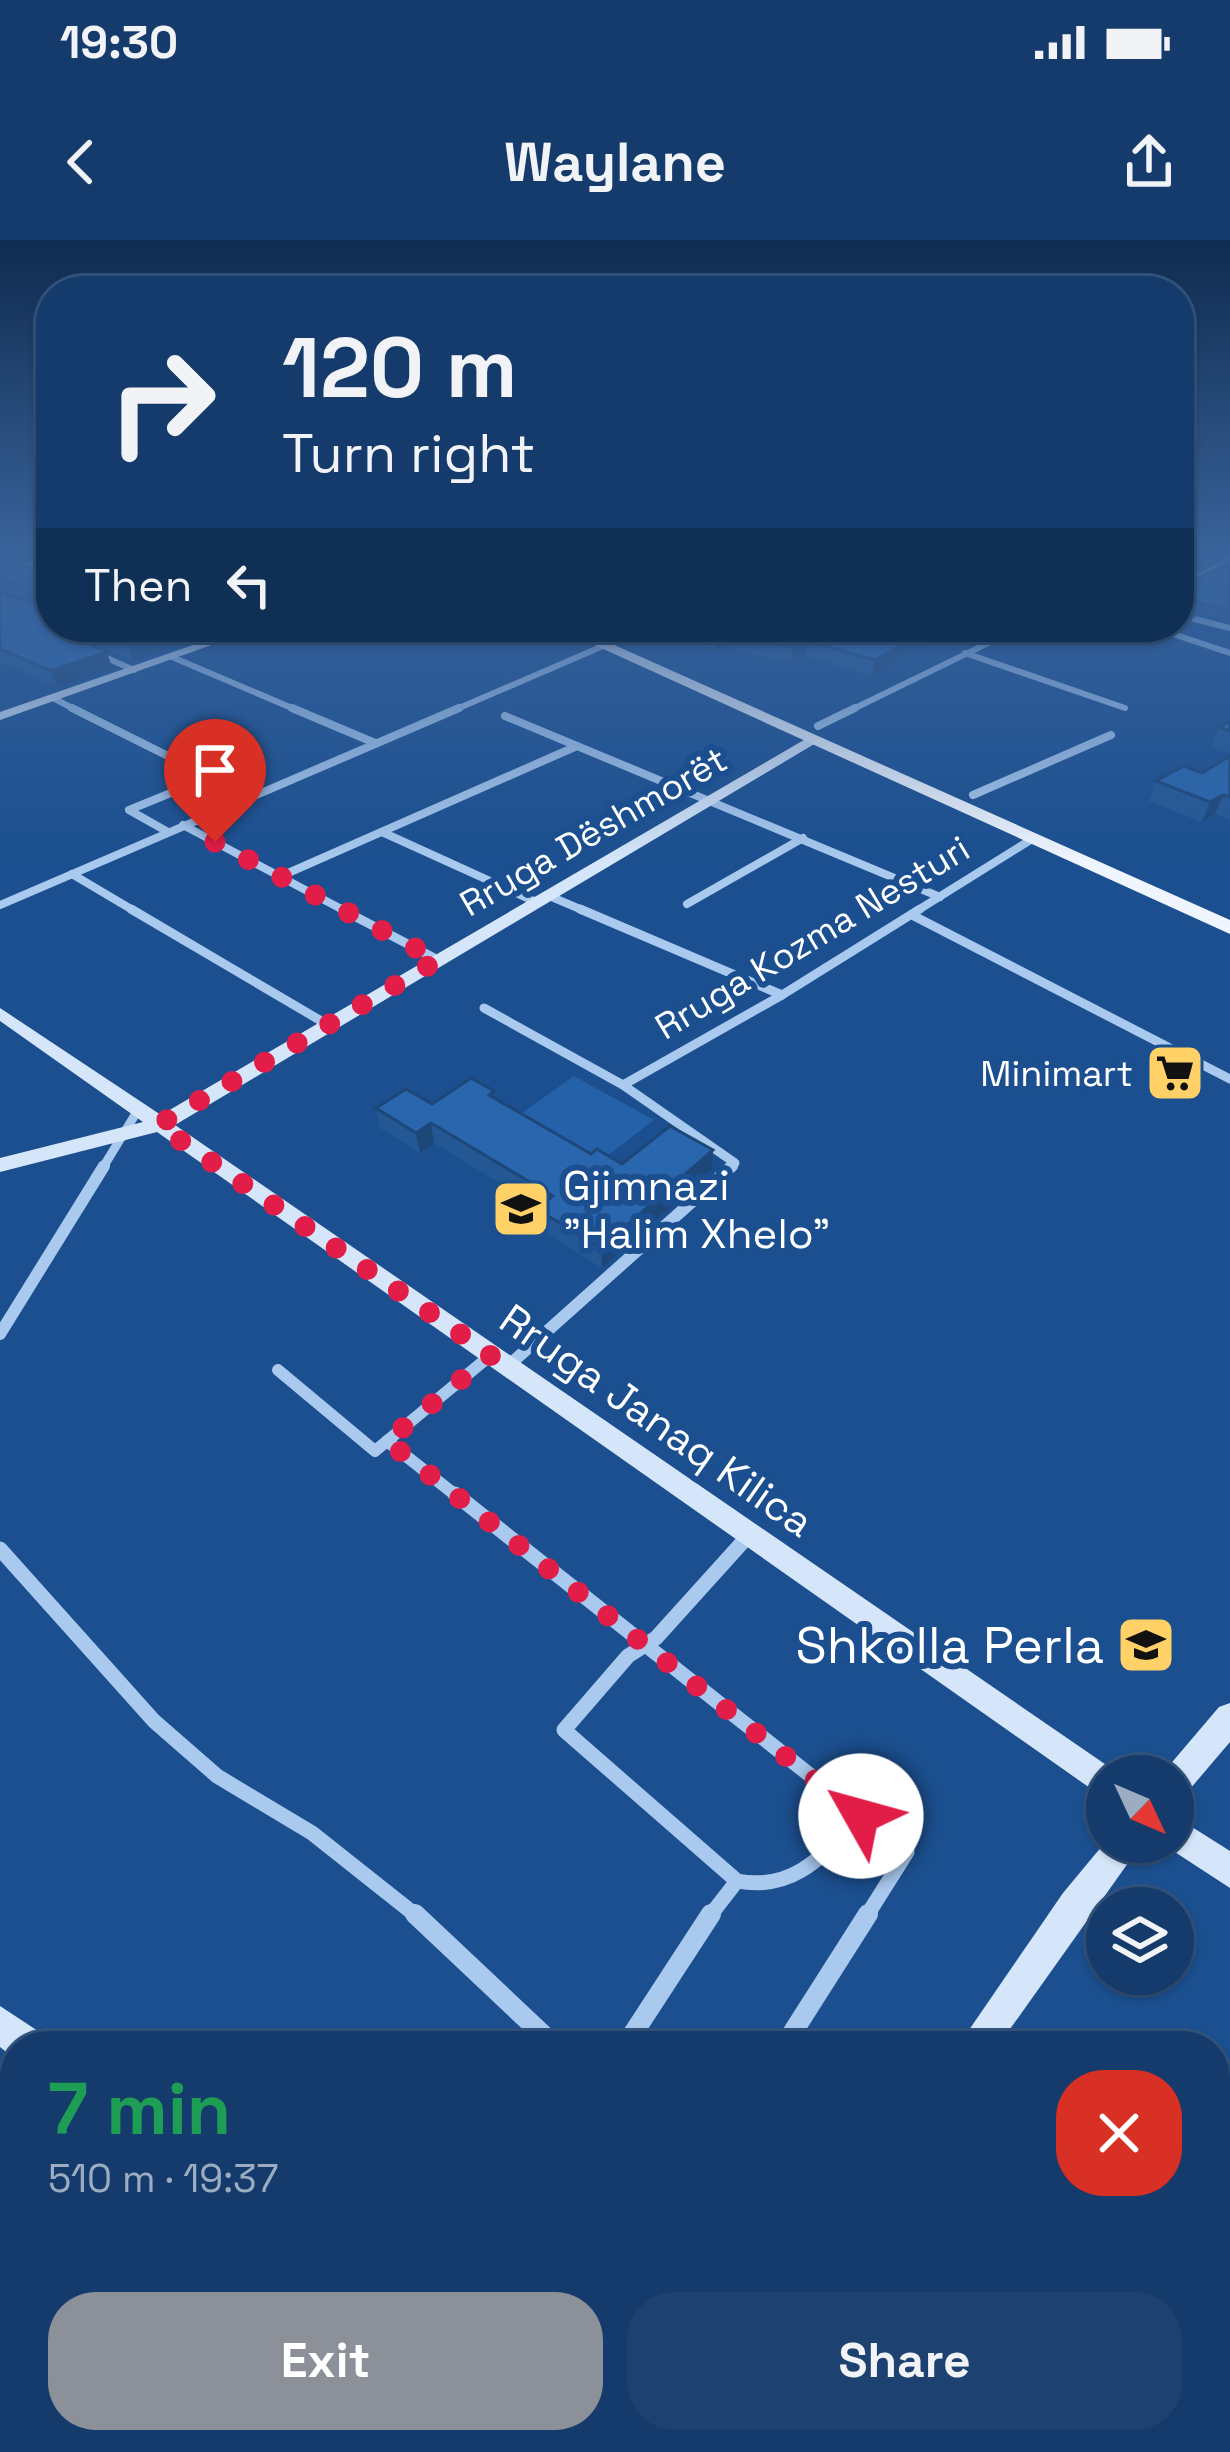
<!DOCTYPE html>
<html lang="en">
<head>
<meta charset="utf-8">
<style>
  :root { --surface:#143b6b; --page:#1d4271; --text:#f1f3f6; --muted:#9dadc1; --line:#33557e; --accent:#8c9099 }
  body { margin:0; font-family:"Space Grotesk",sans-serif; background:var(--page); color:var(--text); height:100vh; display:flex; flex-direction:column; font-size:45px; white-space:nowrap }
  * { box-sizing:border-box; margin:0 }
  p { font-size:39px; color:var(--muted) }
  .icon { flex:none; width:66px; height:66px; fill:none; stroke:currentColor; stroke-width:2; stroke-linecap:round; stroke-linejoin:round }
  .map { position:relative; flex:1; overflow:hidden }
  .details { position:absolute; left:0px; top:1791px; width:1230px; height:423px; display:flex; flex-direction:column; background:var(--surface); border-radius:48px 48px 0 0; box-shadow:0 3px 9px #0004,0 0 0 3px var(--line) }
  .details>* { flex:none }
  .banner { position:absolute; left:36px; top:36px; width:1158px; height:366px; border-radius:48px; box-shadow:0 3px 9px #0004,0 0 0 3px var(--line); background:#143b6b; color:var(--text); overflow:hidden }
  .needle { width:78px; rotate:134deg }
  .tools { position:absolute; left:1086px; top:1515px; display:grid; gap:24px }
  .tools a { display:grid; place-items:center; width:108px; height:108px; border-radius:50%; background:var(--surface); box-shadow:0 3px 9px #0004,0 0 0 3px var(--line); font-size:60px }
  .pin { position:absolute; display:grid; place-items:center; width:102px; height:102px; color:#fff; margin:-123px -51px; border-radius:50% 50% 50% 0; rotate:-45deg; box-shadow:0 0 12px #0007 }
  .pin .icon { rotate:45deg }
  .me { position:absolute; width:132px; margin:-66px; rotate:308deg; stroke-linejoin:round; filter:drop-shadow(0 0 9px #0008) }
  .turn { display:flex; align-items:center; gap:42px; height:252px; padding:0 48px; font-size:54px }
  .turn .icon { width:156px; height:156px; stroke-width:2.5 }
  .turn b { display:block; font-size:84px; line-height:102px }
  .then { display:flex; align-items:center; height:114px; padding:0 48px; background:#0003; gap:24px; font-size:45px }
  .round { display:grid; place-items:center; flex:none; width:126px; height:126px; border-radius:48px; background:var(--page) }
  .summary { display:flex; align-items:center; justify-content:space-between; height:204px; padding:0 48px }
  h1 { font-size:72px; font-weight:700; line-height:90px; color:#1e9e55 }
  .action { display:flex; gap:24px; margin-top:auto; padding:24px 48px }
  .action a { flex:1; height:138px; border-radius:48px; background:var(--accent); color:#fff; font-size:48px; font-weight:700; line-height:138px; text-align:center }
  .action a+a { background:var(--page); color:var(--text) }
  .status { display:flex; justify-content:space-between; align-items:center; height:84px; padding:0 60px; background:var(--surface); direction:ltr }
  .status svg { height:33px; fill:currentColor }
  header { display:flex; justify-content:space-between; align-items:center; height:156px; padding:0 48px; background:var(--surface); font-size:54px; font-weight:700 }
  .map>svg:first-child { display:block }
</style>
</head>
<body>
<div class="status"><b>19:30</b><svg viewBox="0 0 49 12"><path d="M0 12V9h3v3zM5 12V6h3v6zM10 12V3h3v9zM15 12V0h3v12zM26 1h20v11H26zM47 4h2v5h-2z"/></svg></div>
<header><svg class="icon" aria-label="back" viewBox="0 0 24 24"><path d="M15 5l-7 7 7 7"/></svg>Waylane<svg class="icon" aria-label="share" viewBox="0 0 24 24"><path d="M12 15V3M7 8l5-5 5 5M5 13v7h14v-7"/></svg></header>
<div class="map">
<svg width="1230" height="2212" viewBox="0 0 1230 2212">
  <rect width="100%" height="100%" fill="#1b4f8f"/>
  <polygon fill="#2461a8" points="574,836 654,880 591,928 511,881"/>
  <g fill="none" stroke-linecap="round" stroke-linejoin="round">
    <g stroke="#a9c9ee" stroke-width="6">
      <polyline points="1179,347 1230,320"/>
      <polyline points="1179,375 1230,388"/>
      <polyline points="80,387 84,408 134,430"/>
      <polyline points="1152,387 1230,413"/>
      <polyline points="965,413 1125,468"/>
      <polyline points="172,417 299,471"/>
      <polyline points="53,458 78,471"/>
      <polyline points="452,471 603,406"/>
      <polyline points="849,471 1021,387"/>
    </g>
    <g stroke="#a9c9ee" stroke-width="8">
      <polyline points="72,468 210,537 129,570 168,592"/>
      <polyline points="292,468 375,503"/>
      <polyline points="505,476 940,657"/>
      <polyline points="818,486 855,468"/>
      <polyline points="973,555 1111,495"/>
      <polyline points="183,585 347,672"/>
      <polyline points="382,592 536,662"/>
      <polyline points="72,634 136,672"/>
      <polyline points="279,637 577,506"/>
      <polyline points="547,655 587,672"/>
      <polyline points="687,664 803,598"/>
      <polyline points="0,665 459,468"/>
      <polyline points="915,672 1032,599"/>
    </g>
    <g stroke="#a9c9ee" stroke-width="9">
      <polyline points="131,669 328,785"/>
      <polyline points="341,669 438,720"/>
      <polyline points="580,669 782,755"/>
      <polyline points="912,675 1230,839"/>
      <polyline points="484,768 623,845 735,923 728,929"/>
      <polyline points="623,845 782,755 920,669"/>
      <polyline points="102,929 138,870"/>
    </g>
    <g stroke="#a9c9ee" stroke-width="12">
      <polyline points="0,1094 104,926"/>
      <polyline points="507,1127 732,926"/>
      <polyline points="278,1130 375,1211 491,1115"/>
      <polyline points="387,1201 458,1257"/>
    </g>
    <g stroke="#a9c9ee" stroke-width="15">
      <polyline points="455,1254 907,1612 866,1677"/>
      <path d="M749 1295 656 1398 628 1416 564 1490 737 1641C795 1652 824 1614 861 1576"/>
      <polyline points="0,1309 154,1481 217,1536 312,1593 418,1677"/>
      <polyline points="709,1677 737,1641"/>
    </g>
    <g stroke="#a9c9ee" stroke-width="20">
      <polyline points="415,1674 555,1806"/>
      <polyline points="625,1806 711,1674"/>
      <polyline points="784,1806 868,1674"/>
    </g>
    <g fill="#d6e6fa" fill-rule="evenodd">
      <polygon points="51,315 51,321 0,336 0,330"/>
      <polygon points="245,387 262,387 0,480 0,472"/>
      <polygon points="809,497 821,500 175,885 1118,1533 1120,1536 1107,1536 1107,1560 157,892 0,932 0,918 143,882 0,781 0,768 161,875"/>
      <polygon points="1230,1463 1230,1502 1184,1556 1173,1561 1173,1536 1162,1534 1219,1467"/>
      <polygon points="1173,1575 1230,1611 1230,1648 1161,1603 1173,1602"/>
      <polygon points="1107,1600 1143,1602 998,1806 958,1806 1063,1653"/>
      <polygon points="0,1766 41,1793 46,1806 15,1806 15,1819 0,1807"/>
      <polygon points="501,2199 556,2199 562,2212 507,2212"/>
      <polygon points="716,2199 762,2199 756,2212 710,2212"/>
    </g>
    <polygon fill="#f0f6ff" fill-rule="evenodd" points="555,387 574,387 1230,680 1230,694"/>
  </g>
  <g fill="#245895">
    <polygon points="1230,322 1230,380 1179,368 1179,344 1186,345"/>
    <polygon points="0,326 51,336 51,387 73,387 75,397 112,428 57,447 0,422 0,351 43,368 46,367 0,351"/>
    <polygon points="1179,369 1190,386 1183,389 1172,387 1179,387"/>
    <polygon points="85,387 237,387 133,421 91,403"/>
    <polygon points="666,387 915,387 924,405 872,436 805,416 791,423 728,408 715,411 666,390"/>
    <polygon points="1230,481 1230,513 1211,506 1219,487"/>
    <polygon points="1230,516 1230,580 1215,574 1202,582 1149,561 1156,541 1202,533"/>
    <polygon points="495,859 591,914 622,924 712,930 602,1028 539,989 537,969 539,967 434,903 420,913 380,888 376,868"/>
  </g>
  <g fill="#1d4779">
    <polygon points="1217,312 1227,312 1179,339 1179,332"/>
    <polygon points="1193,377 1190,386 1183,389 1186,380"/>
    <polygon points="185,387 237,387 133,421 128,405"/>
    <polygon points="927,390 924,405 872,436 875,420"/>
    <polygon points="729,392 728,408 715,411 716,396"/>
    <polygon points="807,401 805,416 791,423 793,408"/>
    <polygon points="107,412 112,428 57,447 51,431"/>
    <polygon points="1223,555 1215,574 1202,582 1210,562"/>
    <polygon points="431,883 434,903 420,913 416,893"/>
    <polygon points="713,910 712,930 602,1028 601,1008"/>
  </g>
  <g fill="#2a66ad" stroke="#1d4779" stroke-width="3">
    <polygon points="1179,312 1217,312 1179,332"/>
    <polygon points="16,322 51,336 51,361 49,354 0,338 0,326"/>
    <polygon points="1230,322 1230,371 1181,359 1179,362 1179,344 1186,345"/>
    <polygon points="0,351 43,368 51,365 51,387 70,387 72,396 107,412 51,431 0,409"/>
    <polygon points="1179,369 1193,377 1186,380 1179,379"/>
    <polygon points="85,387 185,387 128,405"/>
    <polygon points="695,387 915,387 927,390 875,420 807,401 793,408 729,392 716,396"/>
    <polygon points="1230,481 1230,491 1219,487"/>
    <polygon points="1230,516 1230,557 1223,555 1210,562 1156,541 1184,526 1202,533"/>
    <polygon points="471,838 494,851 489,855 591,914 597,909 622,924 670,886 713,910 601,1008 537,969 553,956 431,883 416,893 376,868 406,849 432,864"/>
  </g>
  <linearGradient id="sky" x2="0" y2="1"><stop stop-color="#0f2b4f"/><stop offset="0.5" stop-color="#39639b"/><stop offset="1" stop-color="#39639b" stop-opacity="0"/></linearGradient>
  <rect width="1230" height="622" fill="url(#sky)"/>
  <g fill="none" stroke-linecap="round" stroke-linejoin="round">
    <polyline stroke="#e11d48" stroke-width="21" stroke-dasharray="0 37.8" points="215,602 438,720 158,885 491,1115 387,1201 861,1576"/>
  </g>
  <defs>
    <g id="supermarket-square" transform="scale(3)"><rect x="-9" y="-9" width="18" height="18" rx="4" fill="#ffd166" stroke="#1b4f8f"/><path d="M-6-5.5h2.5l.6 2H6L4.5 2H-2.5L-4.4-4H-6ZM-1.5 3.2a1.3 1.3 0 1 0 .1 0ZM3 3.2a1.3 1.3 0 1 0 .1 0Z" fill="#111"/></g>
    <g id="school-square" transform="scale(3)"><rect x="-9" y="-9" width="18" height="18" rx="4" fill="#ffd166" stroke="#1b4f8f"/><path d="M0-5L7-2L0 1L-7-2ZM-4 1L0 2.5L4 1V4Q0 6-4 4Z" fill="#111"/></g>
  </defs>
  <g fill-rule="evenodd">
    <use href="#supermarket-square" x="1175" y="833"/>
    <use href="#school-square" x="521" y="969"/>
    <use href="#school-square" x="1146" y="1405"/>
  </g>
  <g text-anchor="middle" stroke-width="12" stroke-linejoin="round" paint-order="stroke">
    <g font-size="36" fill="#fff" stroke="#1b4f8f">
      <text transform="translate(593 591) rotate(-30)" y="13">Rruga Dëshmorët</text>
      <text transform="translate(812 697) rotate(-31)" y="13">Rruga Kozma Nesturi</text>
    </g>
    <g font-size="36" fill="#fff" stroke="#1b4f8f" text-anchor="end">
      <text x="1133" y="846">Minimart</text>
    </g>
    <g font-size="42" fill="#fff" stroke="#1b4f8f" text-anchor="start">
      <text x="563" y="960">Gjimnazi<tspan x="563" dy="48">"Halim Xhelo"</tspan></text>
    </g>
    <g font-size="42" fill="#fff" stroke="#1b4f8f">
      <text transform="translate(657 1180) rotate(35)" y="15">Rruga Janaq Kilica</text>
    </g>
    <g font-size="51" fill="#fff" stroke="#1b4f8f" text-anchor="end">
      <text x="1104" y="1423">Shkolla Perla</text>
    </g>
  </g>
</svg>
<div class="tools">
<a><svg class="needle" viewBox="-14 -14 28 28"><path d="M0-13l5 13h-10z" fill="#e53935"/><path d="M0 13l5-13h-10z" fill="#9dadc1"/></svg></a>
<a><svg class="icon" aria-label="layers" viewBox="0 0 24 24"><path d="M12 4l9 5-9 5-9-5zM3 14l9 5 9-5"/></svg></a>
</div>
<div class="pin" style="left:215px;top:602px;background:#d93025"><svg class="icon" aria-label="arrive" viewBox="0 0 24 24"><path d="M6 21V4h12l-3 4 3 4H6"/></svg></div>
<svg class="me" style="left:861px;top:1576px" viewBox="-20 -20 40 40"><circle r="19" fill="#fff"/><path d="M0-13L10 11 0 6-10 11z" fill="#e11d48"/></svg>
<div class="banner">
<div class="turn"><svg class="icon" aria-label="right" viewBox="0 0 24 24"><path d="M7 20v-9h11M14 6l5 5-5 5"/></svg><div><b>120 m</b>Turn right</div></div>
<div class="then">Then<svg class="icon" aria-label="left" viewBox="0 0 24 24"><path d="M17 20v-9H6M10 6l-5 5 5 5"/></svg></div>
</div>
<section class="details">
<div class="summary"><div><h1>7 min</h1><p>510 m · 19:37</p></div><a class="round" style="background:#d93025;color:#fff"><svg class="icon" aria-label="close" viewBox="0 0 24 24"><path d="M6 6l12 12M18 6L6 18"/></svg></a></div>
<div class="action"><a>Exit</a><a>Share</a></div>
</section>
</div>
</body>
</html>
